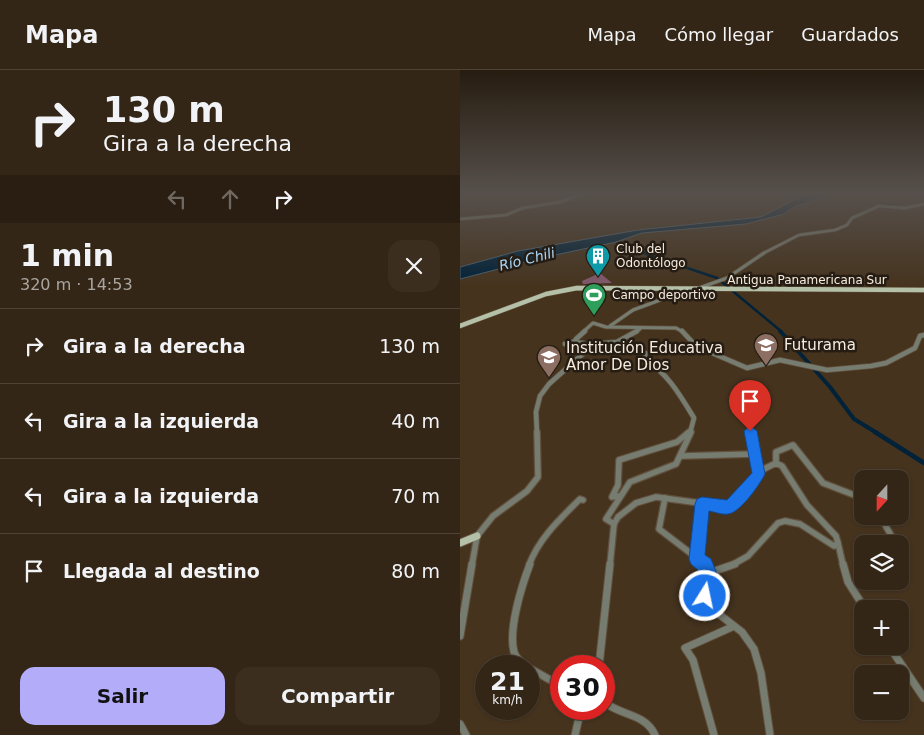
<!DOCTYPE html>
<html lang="es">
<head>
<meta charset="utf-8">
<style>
  :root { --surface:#342616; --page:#3c2e1f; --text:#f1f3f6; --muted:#a9a5a1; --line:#4e4335; --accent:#b3adf9 }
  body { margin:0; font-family:"DejaVu Sans",sans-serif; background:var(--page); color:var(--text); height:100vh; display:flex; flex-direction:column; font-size:19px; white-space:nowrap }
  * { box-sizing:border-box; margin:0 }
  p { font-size:16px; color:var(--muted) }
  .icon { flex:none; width:28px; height:28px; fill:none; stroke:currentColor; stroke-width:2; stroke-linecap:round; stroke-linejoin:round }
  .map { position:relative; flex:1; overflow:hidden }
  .details { display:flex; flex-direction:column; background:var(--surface); width:460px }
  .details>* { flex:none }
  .banner { background:#342616; color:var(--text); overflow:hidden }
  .needle { width:32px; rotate:201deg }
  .fabs { position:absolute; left:394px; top:400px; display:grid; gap:10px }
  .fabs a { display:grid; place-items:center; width:55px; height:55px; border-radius:10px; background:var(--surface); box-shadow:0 1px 4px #0004,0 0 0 1px var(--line); font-size:25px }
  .speed { position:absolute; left:15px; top:585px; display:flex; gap:10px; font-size:25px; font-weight:700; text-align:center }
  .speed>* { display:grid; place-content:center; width:65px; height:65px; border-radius:50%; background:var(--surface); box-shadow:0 1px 4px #0004,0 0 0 1px var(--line); line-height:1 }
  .speed small { font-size:12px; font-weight:400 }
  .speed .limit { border:8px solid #d22; background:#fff; color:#111 }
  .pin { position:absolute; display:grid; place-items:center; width:42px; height:42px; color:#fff; margin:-51px -21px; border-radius:50% 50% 50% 0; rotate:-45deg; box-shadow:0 0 5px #0007 }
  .pin .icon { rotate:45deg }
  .me { position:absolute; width:55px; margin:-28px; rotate:10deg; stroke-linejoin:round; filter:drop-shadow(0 0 4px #0008) }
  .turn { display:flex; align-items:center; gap:18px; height:105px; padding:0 20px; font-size:22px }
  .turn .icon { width:65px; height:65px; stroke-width:2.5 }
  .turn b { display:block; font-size:35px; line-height:42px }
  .lanes { display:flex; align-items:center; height:48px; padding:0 20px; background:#0003; justify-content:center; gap:25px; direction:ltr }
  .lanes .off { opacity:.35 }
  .round { display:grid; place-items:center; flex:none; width:52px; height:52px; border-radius:15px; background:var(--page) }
  .headline { display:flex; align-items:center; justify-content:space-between; height:85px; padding:0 20px }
  h1 { font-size:30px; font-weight:600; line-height:38px }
  .action { display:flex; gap:10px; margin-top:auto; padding:10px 20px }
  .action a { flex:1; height:58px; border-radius:15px; background:var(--accent); color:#111; font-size:20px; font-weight:600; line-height:58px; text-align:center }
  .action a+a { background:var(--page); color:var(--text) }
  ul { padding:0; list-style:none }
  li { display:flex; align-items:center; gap:15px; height:75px; padding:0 20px; border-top:1px solid var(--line) }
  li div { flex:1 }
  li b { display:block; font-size:19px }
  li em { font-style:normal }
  header { display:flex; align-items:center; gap:30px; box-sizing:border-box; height:70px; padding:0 25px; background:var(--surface); border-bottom:1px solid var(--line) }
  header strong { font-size:24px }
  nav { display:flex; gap:28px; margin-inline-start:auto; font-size:18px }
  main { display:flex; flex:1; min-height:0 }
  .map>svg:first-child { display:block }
</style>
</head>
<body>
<header>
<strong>Mapa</strong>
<nav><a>Mapa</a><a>Cómo llegar</a><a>Guardados</a></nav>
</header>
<main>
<section class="details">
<div class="banner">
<div class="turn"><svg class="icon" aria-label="right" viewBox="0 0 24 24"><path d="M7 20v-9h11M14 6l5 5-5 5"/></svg><div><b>130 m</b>Gira a la derecha</div></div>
<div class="lanes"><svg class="icon off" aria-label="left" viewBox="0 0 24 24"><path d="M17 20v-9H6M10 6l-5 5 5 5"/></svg><svg class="icon off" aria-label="ahead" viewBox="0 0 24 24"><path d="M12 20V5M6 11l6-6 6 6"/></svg><svg class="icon" aria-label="right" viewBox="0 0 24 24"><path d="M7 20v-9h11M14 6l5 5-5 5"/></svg></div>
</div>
<div class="headline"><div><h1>1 min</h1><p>320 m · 14:53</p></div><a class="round"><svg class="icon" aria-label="close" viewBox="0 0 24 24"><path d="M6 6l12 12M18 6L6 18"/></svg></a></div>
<ul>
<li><svg class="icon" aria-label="right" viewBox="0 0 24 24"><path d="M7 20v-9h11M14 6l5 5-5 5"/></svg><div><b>Gira a la derecha</b></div><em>130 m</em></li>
<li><svg class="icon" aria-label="left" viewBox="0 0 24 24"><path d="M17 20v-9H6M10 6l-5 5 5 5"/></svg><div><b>Gira a la izquierda</b></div><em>40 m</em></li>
<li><svg class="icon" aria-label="left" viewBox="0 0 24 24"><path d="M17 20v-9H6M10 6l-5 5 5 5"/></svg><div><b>Gira a la izquierda</b></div><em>70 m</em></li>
<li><svg class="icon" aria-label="arrive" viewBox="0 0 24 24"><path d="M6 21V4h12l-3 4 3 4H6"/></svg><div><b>Llegada al destino</b></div><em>80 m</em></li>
</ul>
<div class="action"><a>Salir</a><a>Compartir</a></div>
</section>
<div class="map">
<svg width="464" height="665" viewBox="0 0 464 665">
  <rect width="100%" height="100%" fill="#45331e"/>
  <polygon fill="#012238" stroke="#4a5e6a" points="354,123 376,123 334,137 324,144 286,154 182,163 156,172 81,188 0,209 0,197 58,181 178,160 301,147 338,128"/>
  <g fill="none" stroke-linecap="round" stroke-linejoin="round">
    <polyline stroke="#012238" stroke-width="2" points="161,175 187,184"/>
    <polyline stroke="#012238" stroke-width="2.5" points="183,183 257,208 322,262"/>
    <polyline stroke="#012238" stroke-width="4" points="320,261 370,317 394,349 417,363"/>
    <polyline stroke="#012238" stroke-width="4.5" points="415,362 464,393"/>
  </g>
  <polygon fill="#80596a" points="140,203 152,213 123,214 122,211"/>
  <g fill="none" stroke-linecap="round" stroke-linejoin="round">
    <g stroke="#61503d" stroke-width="4">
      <g id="minor-far4">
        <polyline points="0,149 46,145 63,138 100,132 125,123"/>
        <polyline points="302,184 339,165 375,160 387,155 392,148 419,136 445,138 464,134"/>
      </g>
    </g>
    <g stroke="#61503d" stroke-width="4.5">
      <g id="minor-far3">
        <polyline points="239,218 267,208 304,183"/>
        <polyline points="150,256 173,240 230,219"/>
        <polyline points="123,262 133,253 146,257 216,258 223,262"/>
        <polyline points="175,262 180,259"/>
      </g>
    </g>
    <g stroke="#61503d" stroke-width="6">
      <g id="minor-far2">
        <polyline points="125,261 116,269 118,273 123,273 130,279"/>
        <polyline points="222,261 236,276 287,298 320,290 367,300 411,296 426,293 455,278 460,266 464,265"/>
        <polyline points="105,274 116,271"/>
        <path d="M185 283V289C208 304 220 325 234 348L230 363"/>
        <polyline points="291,361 291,363"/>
        <polyline points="77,363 76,342 80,326 89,314 134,274 157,272 177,261"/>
        <polyline points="227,363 229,362"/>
      </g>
    </g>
    <g stroke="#61503d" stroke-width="8">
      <g id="minor-far1">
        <polyline points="291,362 298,404"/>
        <polyline points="221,386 295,384"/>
        <polyline points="316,393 316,382 333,375 363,413 402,428"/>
        <polyline points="159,426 152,427 158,415 159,390 217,372 229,362"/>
        <polyline points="205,428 199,459 246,495"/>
        <polyline points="420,446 436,474"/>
        <polyline points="154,454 146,449 170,412 216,394 231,362"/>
        <polyline points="378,473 383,495"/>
        <polyline points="237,489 242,434"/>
        <polyline points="12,495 17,466 33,446 67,421 78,407 77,362"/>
        <path d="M69 495C79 468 100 449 120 429L123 430"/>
        <polyline points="150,495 154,454 158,447 176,433 196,427 269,437 302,400 316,393 322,396 347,435 376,466 378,473 374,476 340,454 325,451 318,453 288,486 272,495"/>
      </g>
    </g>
    <g stroke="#61503d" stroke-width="9">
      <g id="minor">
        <polyline points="244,494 249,504"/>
        <polyline points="275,494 249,503 244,509 244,521 251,538 282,562 294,579 301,603 310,665"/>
        <polyline points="383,494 388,512 405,539"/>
        <polyline points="440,496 440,498"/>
        <polyline points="0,566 12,494"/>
        <polyline points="429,576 464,628"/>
        <path d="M67 596C62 593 56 588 54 582 48 559 62 515 70 494"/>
        <polyline points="139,596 150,494"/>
        <polyline points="69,598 101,616"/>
        <path d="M144 632C161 646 185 643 195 665"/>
        <polyline points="0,654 6,665"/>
        <polyline points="115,665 121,639"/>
        <polyline points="254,665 233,590 225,578 272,557"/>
      </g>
    </g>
    <g stroke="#61503d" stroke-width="5.5">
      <polyline id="major-far1" points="0,256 86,224 117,218 464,220"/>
    </g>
    <g stroke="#61503d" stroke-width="9">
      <polyline id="major" points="0,473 17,466"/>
    </g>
    <use href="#minor-far4" stroke="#767c70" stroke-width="2.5"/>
    <use href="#minor-far3" stroke="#767c70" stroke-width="3"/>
    <use href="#minor-far2" stroke="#767c70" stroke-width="4.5"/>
    <use href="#minor-far1" stroke="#767c70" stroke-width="5.5"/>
    <use href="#minor" stroke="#767c70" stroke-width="7"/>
    <use href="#major-far1" stroke="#b4c1a8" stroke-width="4.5"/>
    <use href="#major" stroke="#b4c1a8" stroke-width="7"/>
  </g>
  <linearGradient id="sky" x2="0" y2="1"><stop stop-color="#261c10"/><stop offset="0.57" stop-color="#56504c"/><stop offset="1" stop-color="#56504c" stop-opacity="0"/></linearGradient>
  <rect width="464" height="216" fill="url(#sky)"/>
  <path fill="#1a73e8" stroke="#114b97" d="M290 356 297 361 305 404C300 414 280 443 268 444 262 445 255 442 249 441L245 485 251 489 257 504 252 513 253 526 251 532 245 535 239 532C235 522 234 511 240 502L231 494 229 489 235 434 237 429 242 427 267 430 292 403 284 361Z"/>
  <defs>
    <g id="building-pin" transform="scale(1.25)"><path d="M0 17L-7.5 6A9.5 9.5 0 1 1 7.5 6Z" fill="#0f9aa8" stroke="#251d13"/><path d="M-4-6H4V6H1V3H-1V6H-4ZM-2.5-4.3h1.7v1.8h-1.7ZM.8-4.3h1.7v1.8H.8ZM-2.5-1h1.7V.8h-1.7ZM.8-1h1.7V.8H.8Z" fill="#fff"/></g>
    <g id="stadium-pin" transform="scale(1.25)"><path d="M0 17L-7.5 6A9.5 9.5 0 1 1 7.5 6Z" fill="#2e9e5b" stroke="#251d13"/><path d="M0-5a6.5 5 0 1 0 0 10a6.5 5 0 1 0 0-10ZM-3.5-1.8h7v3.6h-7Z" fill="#fff"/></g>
    <g id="school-pin" transform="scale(1.25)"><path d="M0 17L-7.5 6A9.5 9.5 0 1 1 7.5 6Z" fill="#8d6e63" stroke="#251d13"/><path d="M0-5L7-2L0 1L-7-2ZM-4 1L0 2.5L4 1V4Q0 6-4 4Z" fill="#fff"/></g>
  </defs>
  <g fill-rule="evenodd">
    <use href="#building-pin" x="138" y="186"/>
    <use href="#stadium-pin" x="134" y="225"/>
    <use href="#school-pin" x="306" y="275"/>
    <use href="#school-pin" x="89" y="287"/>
  </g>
  <g text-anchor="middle" stroke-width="5" stroke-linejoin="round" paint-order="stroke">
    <g font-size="12" fill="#f6ebdd" stroke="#251d13" text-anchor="start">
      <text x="156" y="183">Club del<tspan x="156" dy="14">Odontólogo</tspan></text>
      <text x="152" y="229">Campo deportivo</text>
    </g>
    <g font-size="12" fill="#f6ebdd" stroke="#251d13">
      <text x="347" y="214">Antigua Panamericana Sur</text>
    </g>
    <g font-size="14" font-style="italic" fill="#a9d6fa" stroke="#251d13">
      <text transform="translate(67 189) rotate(-14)" y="5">Río Chili</text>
    </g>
    <g font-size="15" fill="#f6ebdd" stroke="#251d13" text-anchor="start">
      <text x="324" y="280">Futurama</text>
      <text x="106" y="283">Institución Educativa<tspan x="106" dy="17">Amor De Dios</tspan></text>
    </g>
  </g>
</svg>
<div class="fabs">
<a><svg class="needle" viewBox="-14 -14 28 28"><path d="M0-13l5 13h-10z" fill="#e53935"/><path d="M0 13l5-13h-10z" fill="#a9a5a1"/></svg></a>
<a><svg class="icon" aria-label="layers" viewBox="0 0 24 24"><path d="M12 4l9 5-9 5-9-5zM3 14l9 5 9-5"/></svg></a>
<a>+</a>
<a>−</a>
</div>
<div class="speed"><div>21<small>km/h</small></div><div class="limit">30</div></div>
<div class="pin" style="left:290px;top:361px;background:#d93025"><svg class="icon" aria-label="arrive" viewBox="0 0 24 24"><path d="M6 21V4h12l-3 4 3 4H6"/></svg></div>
<svg class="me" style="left:245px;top:526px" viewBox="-20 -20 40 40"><circle r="17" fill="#1a73e8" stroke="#fff" stroke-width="3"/><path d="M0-11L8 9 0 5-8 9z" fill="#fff"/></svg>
</div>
</main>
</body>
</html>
